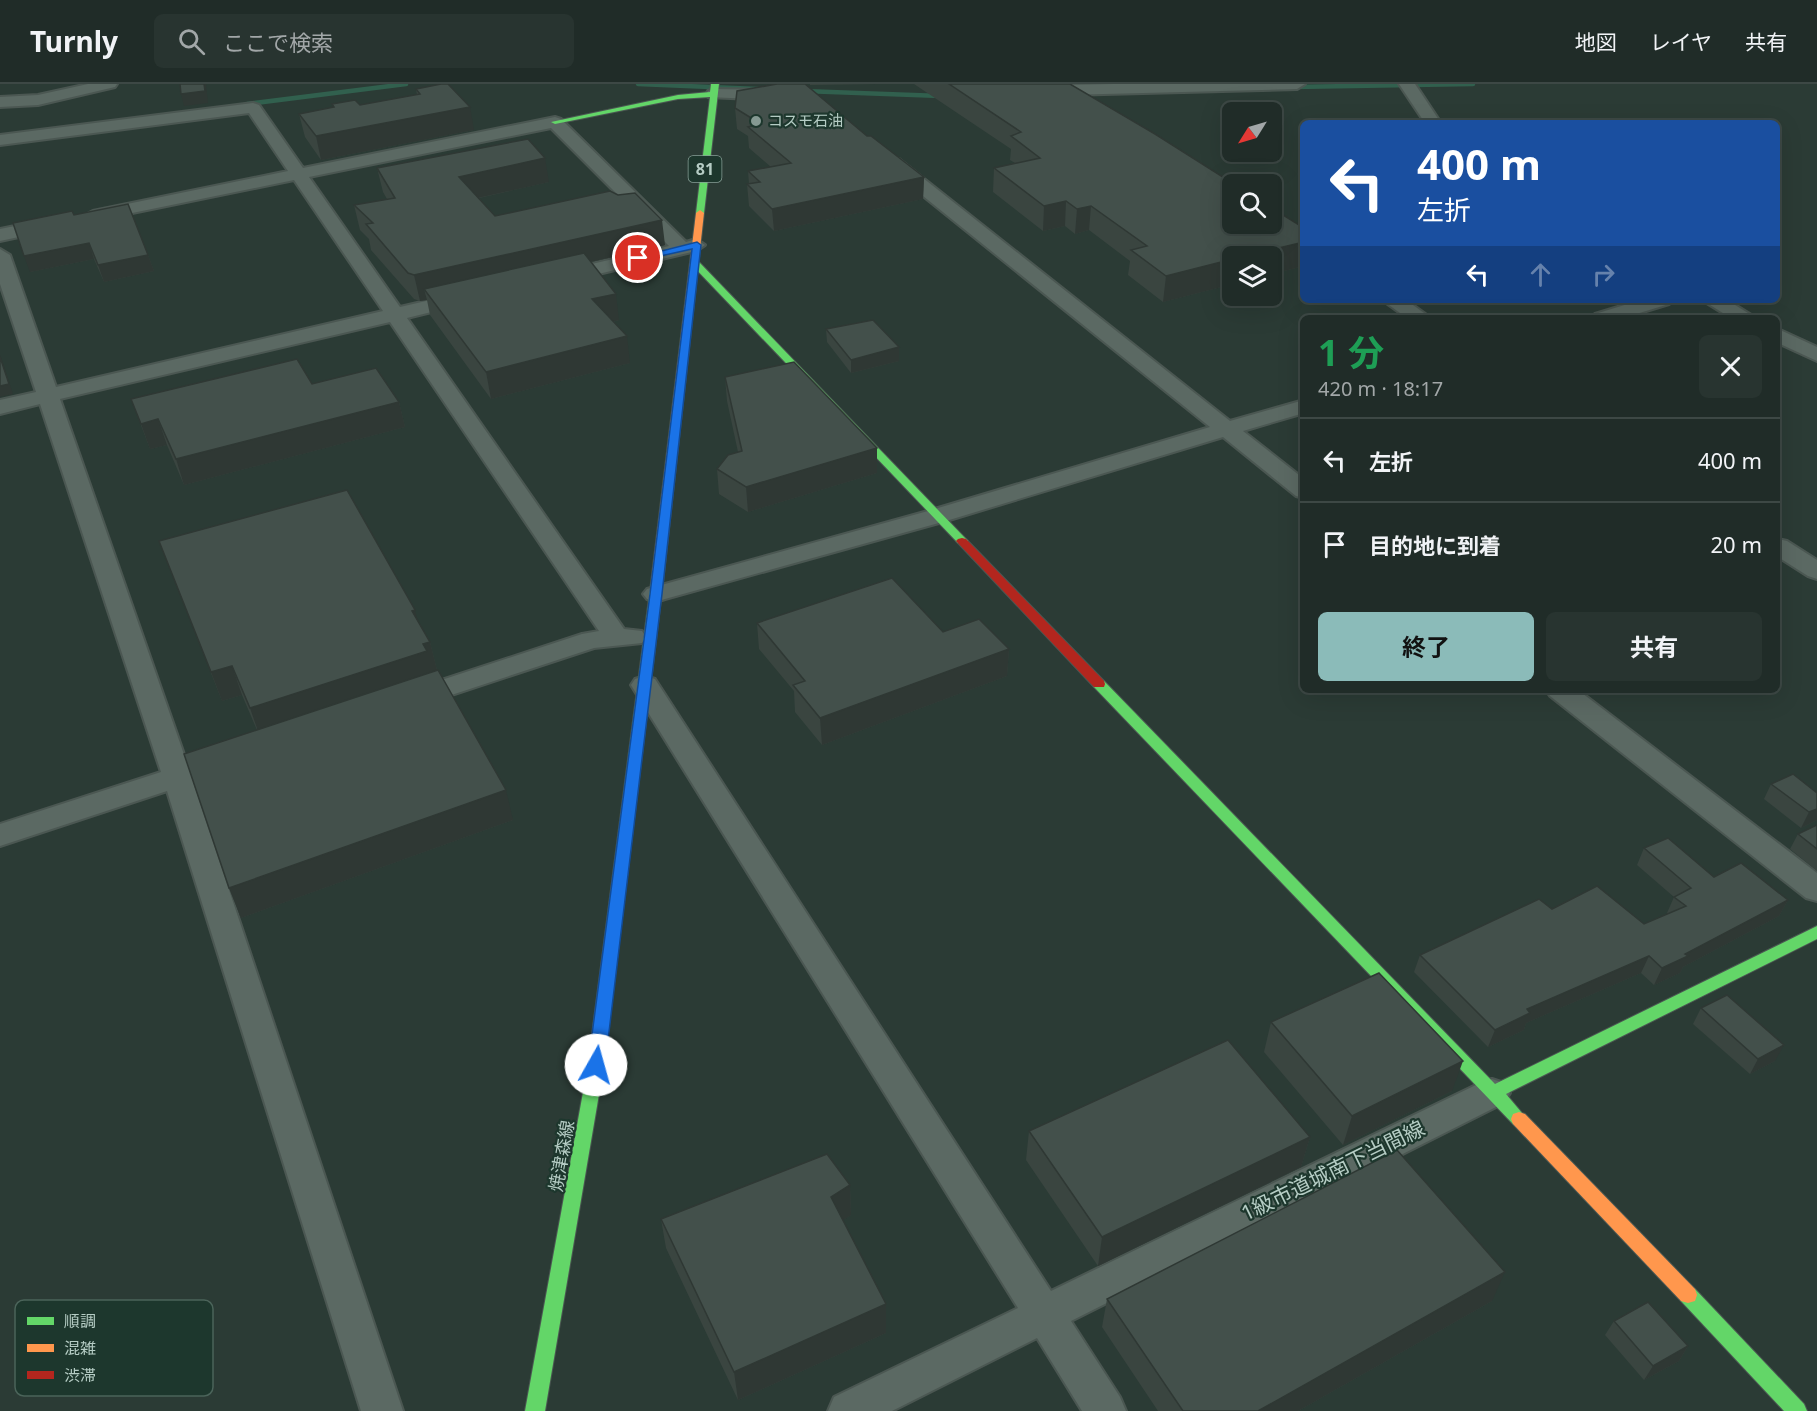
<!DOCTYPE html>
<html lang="ja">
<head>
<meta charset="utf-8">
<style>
  :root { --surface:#202c28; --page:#283430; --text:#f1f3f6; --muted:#a2a7a8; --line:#3d4845; --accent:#8bbbb9 }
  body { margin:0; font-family:"Noto Sans","Noto Sans JP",sans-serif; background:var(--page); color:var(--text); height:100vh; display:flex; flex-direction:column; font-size:22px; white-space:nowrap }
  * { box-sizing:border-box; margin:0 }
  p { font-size:20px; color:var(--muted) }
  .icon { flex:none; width:33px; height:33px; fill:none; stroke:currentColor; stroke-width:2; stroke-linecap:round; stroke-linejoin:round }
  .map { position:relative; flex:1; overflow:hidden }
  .sheet { position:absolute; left:1300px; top:231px; width:480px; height:378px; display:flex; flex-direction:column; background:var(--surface); border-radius:9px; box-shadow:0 6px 24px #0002,0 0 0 2px var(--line) }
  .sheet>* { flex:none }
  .guide { position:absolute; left:1300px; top:36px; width:480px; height:183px; border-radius:9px; box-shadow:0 6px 24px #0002,0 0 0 2px var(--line); background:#1a4fa0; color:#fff; overflow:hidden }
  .needle { width:39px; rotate:233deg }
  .controls { position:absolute; left:1222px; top:18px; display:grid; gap:12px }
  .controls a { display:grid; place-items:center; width:60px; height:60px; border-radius:9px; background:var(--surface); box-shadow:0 6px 24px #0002,0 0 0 2px var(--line); font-size:30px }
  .pin { position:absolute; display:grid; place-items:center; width:51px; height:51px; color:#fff; margin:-26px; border:3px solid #fff; border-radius:50%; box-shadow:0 2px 6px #0007 }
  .me { position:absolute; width:66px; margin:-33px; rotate:7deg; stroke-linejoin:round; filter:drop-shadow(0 0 4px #0008) }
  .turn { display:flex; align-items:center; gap:21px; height:126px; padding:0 18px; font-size:27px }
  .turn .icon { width:78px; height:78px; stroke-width:2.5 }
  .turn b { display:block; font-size:42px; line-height:51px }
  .lanes { display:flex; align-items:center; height:57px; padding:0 18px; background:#0003; justify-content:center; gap:30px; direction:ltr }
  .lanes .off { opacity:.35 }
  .round { display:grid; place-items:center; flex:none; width:63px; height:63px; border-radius:9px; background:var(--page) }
  .overview { display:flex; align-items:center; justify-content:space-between; height:102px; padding:0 18px }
  h1 { font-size:36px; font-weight:700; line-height:45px; color:#1e9e55 }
  .button { display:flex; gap:12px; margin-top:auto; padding:12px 18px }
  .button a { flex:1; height:69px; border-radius:9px; background:var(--accent); color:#111; font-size:24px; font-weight:700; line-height:69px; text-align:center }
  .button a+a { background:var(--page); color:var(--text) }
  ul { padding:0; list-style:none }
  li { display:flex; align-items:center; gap:18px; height:84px; padding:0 18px; border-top:2px solid var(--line) }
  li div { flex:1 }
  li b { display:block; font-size:22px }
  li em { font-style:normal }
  header { display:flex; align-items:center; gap:36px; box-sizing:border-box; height:84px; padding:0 30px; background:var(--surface); border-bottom:2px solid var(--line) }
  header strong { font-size:28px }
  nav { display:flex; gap:33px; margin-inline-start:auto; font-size:21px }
  .search { width:420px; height:54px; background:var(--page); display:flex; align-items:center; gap:15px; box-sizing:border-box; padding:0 21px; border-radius:9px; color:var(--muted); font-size:22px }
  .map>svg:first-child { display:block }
</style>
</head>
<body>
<header>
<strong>Turnly</strong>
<div class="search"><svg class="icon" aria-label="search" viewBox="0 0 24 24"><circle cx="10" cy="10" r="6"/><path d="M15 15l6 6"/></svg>ここで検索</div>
<nav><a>地図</a><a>レイヤ</a><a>共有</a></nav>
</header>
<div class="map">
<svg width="1817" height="1327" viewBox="0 0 1817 1327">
  <rect width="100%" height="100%" fill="#2b3b35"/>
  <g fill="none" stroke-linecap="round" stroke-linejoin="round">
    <g stroke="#31604e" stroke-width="4.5">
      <polyline points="638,0 758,5"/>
      <polyline points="1292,3 1473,0"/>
      <polyline points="803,7 941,12"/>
      <polyline points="247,20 406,0"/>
    </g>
    <g stroke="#4b5752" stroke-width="4">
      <g id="street">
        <polygon points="88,0 117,0 115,3 38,21 0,23 0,13 38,11"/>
        <polygon points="1113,0 1305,0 1297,5 1065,11 1057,6 1065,1"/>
        <polygon points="1399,0 1415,0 1441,39 1425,39"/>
        <polygon points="714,5 775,6 783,11 775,16 708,13 706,10 708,7"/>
        <polygon points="253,19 259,21 303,84 555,33 561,35 686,158 696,155 705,161 696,167 560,199 553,197 550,193 553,189 669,162 551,44 309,93 400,223 465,208 472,210 475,214 472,218 407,234 624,545 642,547 646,553 642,559 594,564 412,624 402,621 398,615 402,609 582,550 599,547 390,238 60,315 187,679 195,677 205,680 209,687 205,694 193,698 403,1327 361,1327 167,707 0,762 0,740 161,688 40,320 0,330 0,316 36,308 0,200 0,165 10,171 56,303 383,227 294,96 93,137 84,132 93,127 288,87 249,29 0,61 0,51"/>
        <polygon points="893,74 899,75 1230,337 1304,316 1304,329 1243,347 1304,395 1304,414 1296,412 1223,353 946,437 665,515 656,518 647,515 643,510 647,505 928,427 1210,343 887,83 884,79"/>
        <polygon points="54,134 63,140 61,144 0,157 0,145"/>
        <polygon points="1382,216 1406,216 1431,234 1407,234"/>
        <polygon points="1641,216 1672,216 1669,220 1623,234 1592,234 1595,230"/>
        <polygon points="1702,216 1727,216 1756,234 1731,234"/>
        <polygon points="1778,245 1817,263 1817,277 1778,259"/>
        <polygon points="1778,455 1787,457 1817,476 1817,495 1808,492 1778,473"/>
        <polygon points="645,592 655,595 1051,1207 1480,999 1492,995 1504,999 1510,1009 1504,1019 1071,1237 1120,1313 1126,1327 1082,1327 1037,1254 892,1327 828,1327 834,1313 1018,1224 631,601 635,595"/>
        <polygon points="1546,606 1578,606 1817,789 1817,817 1806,814 1550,612"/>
      </g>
    </g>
    <g stroke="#4b5752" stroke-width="2">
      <g id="fast">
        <polygon points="711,0 719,0 704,129 700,132 696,129 710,13 678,15 555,40 551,38 678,11 710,8"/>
        <polygon points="693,178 699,178 966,455 968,457 966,459 958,459 693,182"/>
        <polygon points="657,495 663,499 604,981 545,1327 525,1327 588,981 651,499"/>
        <polygon points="1099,596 1104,597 1495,1000 1817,842 1817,855 1506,1010 1527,1035 1525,1040 1519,1042 1513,1040 1094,603 1093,600 1094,597"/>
        <polygon points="1688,1203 1695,1205 1804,1320 1807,1327 1784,1327 1681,1217 1679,1211 1681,1205"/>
      </g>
    </g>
    <g stroke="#4b5752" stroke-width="2">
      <g id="slow">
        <polygon points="700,126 704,129 663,499 657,503 651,499 696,129"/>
        <polygon points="1519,1028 1525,1030 1695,1205 1697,1211 1695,1217 1688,1219 1681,1217 1513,1040 1511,1035 1513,1030"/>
      </g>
    </g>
    <g stroke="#4b5752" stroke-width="2">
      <polygon id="jam" points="962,454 966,455 1104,597 1105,600 1104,603 1094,603 958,459 956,457 958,455"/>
    </g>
    <use href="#street" fill="#5b6963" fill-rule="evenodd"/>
    <use href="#fast" fill="#63d668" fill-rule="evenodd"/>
    <use href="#slow" fill="#ff974d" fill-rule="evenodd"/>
    <use href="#jam" fill="#b3261e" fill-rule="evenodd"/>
  </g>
  <g fill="#3a4540">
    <polygon points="810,0 876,0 810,1"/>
    <polygon points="914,0 1070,0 1304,144 1304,182 1272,190 1272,172 1233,172 1233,200 1163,218 1128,191 1130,177 1089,146 1075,150 1065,142 1043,147 993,108 994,84 1015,79 1010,76 1011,65"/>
    <polygon points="416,5 474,46 321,76 305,53 299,30 333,23 332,20 360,21 417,11"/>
    <polygon points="735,24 867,52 924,93 923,115 774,147 749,122 747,100 749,100 748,87 771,83 749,64 748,52 737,45"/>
    <polygon points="377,84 549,98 479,114 495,132 665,161 591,178 619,236 613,238 630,279 491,315 430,231 427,216 420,217 414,215 371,166 369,155 360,146 354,121 387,115 383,108"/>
    <polygon points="74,131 148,171 154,187 104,198 94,175 30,188"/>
    <polygon points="826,245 899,263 899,277 851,289 827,258"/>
    <polygon points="725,293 877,364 877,389 748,428 719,410 717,385 738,368 727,317"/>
    <polygon points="312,300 399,318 405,343 184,401 167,361 150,365 131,315"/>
    <polygon points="159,457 418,537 430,558 437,586 513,736 241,834 229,804 257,646 242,611 222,617"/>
    <polygon points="757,539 943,548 1009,565 1007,592 822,661 795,628 794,607 759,565"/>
    <polygon points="1771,700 1817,709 1817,736 1801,744 1764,715"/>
    <polygon points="1817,741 1817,787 1790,765 1798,750"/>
    <polygon points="1644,764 1714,793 1788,816 1779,832 1683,883 1680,889 1654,901 1641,889 1526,939 1524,946 1488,963 1414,888 1420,871 1552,825 1644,840 1668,830 1667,829 1674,813 1637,781"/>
    <polygon points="1701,924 1775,977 1750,990 1693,940"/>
    <polygon points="1271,938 1452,1007 1343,1061 1264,968"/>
    <polygon points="1029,1047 1310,1053 1301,1083 1098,1182 1026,1076"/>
    <polygon points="850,1101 851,1131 843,1136 886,1220 886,1249 738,1316 666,1164 661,1135"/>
    <polygon points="1107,1215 1492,1217 1298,1327 1158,1327 1102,1243"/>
    <polygon points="1614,1237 1688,1262 1679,1277 1644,1296 1605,1251"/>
  </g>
  <g fill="#2f3834">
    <polygon points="204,0 206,0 208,19 184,22 181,10"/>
    <polygon points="470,23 474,46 321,76 316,52"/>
    <polygon points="545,74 549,98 464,117 459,93"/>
    <polygon points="924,93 923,115 774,147 772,125"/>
    <polygon points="1066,117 1065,142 1043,147 1044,122"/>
    <polygon points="1091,122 1089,146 1075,150 1077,125"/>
    <polygon points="662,136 665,161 431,214 424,205 427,216 420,217 414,191"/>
    <polygon points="1304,158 1304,182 1272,190 1272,172 1244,172"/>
    <polygon points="89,159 94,175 30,188 24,172"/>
    <polygon points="148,171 154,187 104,198 98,181"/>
    <polygon points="1233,175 1233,200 1163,218 1166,192"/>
    <polygon points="616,210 619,236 596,242 592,215"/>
    <polygon points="627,252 630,279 491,315 486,288"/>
    <polygon points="899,263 899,277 851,289 851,276"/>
    <polygon points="0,271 13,310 0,313"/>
    <polygon points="399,318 405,343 184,401 176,375"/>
    <polygon points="158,335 167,361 150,365 141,340"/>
    <polygon points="877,364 877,389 748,428 746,403"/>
    <polygon points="415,526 422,554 412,527"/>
    <polygon points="430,558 437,586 260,653 250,624"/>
    <polygon points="1009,565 1007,592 822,661 820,634"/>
    <polygon points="232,582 242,611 222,617 211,588"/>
    <polygon points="506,706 513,736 241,834 229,804"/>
    <polygon points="1817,725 1817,736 1801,744 1809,728"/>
    <polygon points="1788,816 1779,832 1683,883 1680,889 1654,901 1662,884 1685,870"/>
    <polygon points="1649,872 1641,889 1526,939 1524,946 1488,963 1495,946 1527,925"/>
    <polygon points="1784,961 1775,977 1750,990 1758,975"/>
    <polygon points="1463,977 1452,1007 1343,1061 1352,1032"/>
    <polygon points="1310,1053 1301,1083 1098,1182 1102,1153"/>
    <polygon points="850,1101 851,1131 833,1143 831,1113"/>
    <polygon points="1505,1188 1492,1217 1298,1327 1258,1327"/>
    <polygon points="886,1220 886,1249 738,1316 734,1288"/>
    <polygon points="1688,1262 1679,1277 1644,1296 1653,1282"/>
  </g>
  <g fill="#43504b" stroke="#2f3834" stroke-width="1.5">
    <polygon points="180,0 204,0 205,7 181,10"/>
    <polygon points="441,0 448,0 470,23 316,52 299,30 334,23 332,20 355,16 360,21 420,10 416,5"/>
    <polygon points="777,0 805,0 867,52 871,52 924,93 772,125 747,100 760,98 748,87 791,79 748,43 761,40 735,24 737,7"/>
    <polygon points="949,0 1070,0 1155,50 1234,100 1233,100 1233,140 1272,140 1272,124 1304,144 1304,158 1244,172 1233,172 1233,175 1166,192 1131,166 1147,162 1091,122 1077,125 1066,117 1044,122 994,84 1040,74 1011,52 1021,48"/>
    <polygon points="528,55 545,74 459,93 495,132 610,107 618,111 635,109 662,136 414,191 408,189 366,140 373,139 354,121 395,114 377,84"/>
    <polygon points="128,120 148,171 98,181 89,159 24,172 13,139 72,127 74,131"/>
    <polygon points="584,169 616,210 592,215 627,252 486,288 424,205"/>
    <polygon points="873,236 899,263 851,276 826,245"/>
    <polygon points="0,273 9,300 0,302"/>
    <polygon points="297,275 312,300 376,284 399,318 176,375 158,335 141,340 131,315"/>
    <polygon points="794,278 877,364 746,403 717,385 728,371 742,367 725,293"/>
    <polygon points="347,406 415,526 412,527 430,558 423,560 427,567 250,624 232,582 211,588 159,457"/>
    <polygon points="892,494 943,548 979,535 1009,565 820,634 793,601 805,597 757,539"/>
    <polygon points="438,586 506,706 229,804 184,670"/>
    <polygon points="1793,690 1817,709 1817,725 1809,728 1771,700"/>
    <polygon points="1817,741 1817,765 1798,750"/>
    <polygon points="1668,754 1714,793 1741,779 1788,816 1685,870 1688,872 1662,884 1649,872 1527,925 1530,929 1495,946 1420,871 1539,815 1552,825 1597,802 1644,840 1686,822 1674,813 1691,804 1644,764"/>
    <polygon points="1379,889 1463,977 1352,1032 1271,938"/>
    <polygon points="1727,911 1784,961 1758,975 1701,924"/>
    <polygon points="1228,956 1310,1053 1102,1153 1029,1047"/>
    <polygon points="1397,1066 1505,1188 1258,1327 1183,1327 1107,1215"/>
    <polygon points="827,1070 850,1101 831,1113 886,1220 734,1288 661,1135"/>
    <polygon points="1648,1218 1688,1262 1653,1282 1614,1237"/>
  </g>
  <polygon fill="#1a73e8" stroke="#114b97" stroke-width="1.5" points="697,158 701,161 662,510 605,981 602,986 591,986 588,981 650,510 692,165 638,177 634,174"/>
  <circle fill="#859992" stroke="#1d372d" stroke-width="2" cx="756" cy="37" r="6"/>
  <g text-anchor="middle" stroke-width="4.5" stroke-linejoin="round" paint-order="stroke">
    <g font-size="15" fill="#b5ccc4" stroke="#1d372d" text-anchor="start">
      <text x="768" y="42">コスモ石油</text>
    </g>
    <rect fill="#1d372d" stroke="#879f97" stroke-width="1.5" x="688.5" y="72" width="33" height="26" rx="4.5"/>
    <g font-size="16" font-weight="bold" fill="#b5ccc4">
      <text x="705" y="91">81</text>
    </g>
    <g font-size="18" fill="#b5ccc4" stroke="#1d372d">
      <text transform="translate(562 1072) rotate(-80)" y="6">焼津森線</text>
    </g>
    <g font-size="21" fill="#b5ccc4" stroke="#1d372d">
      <text transform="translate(1333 1087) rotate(-26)" y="7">1級市道城南下当間線</text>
    </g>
  </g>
  <rect x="15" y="1216" width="198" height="96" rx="9" fill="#1d372d" stroke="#4b645a" stroke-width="1.5"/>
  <rect x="27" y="1233" width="27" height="8" fill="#63d668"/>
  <rect x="27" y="1260" width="27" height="8" fill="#ff974d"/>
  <rect x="27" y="1287" width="27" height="8" fill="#b3261e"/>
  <g font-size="16" fill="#b5ccc4">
    <text x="64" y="1243">順調</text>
    <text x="64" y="1270">混雑</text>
    <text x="64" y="1297">渋滞</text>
  </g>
</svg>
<div class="controls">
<a><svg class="needle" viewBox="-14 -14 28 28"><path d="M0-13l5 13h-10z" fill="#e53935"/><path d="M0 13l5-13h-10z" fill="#a2a7a8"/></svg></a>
<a><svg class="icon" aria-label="search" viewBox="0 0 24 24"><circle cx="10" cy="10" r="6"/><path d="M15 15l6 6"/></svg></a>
<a><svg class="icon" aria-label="layers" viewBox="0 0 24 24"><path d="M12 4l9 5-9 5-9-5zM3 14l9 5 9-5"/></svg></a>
</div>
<div class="pin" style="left:638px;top:174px;background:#d93025"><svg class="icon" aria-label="arrive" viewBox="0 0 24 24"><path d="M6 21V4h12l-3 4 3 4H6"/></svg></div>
<svg class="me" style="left:596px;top:981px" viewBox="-20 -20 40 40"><circle r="19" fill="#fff"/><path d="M0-13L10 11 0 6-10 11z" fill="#1a73e8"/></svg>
<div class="guide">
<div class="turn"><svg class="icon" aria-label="left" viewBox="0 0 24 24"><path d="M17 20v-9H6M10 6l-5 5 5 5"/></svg><div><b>400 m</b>左折</div></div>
<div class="lanes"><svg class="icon" aria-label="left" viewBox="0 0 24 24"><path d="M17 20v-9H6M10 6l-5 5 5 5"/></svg><svg class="icon off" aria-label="ahead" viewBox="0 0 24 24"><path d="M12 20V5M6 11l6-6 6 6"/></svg><svg class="icon off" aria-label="right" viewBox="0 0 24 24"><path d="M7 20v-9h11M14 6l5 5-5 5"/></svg></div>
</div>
<section class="sheet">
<div class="overview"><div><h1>1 分</h1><p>420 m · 18:17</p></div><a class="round"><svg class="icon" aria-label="close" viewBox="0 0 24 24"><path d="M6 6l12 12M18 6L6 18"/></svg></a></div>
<ul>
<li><svg class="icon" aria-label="left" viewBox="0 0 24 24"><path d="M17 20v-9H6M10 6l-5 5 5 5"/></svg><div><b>左折</b></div><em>400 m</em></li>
<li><svg class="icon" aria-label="arrive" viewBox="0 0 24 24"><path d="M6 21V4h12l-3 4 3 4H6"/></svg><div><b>目的地に到着</b></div><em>20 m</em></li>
</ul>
<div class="button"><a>終了</a><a>共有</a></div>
</section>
</div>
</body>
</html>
